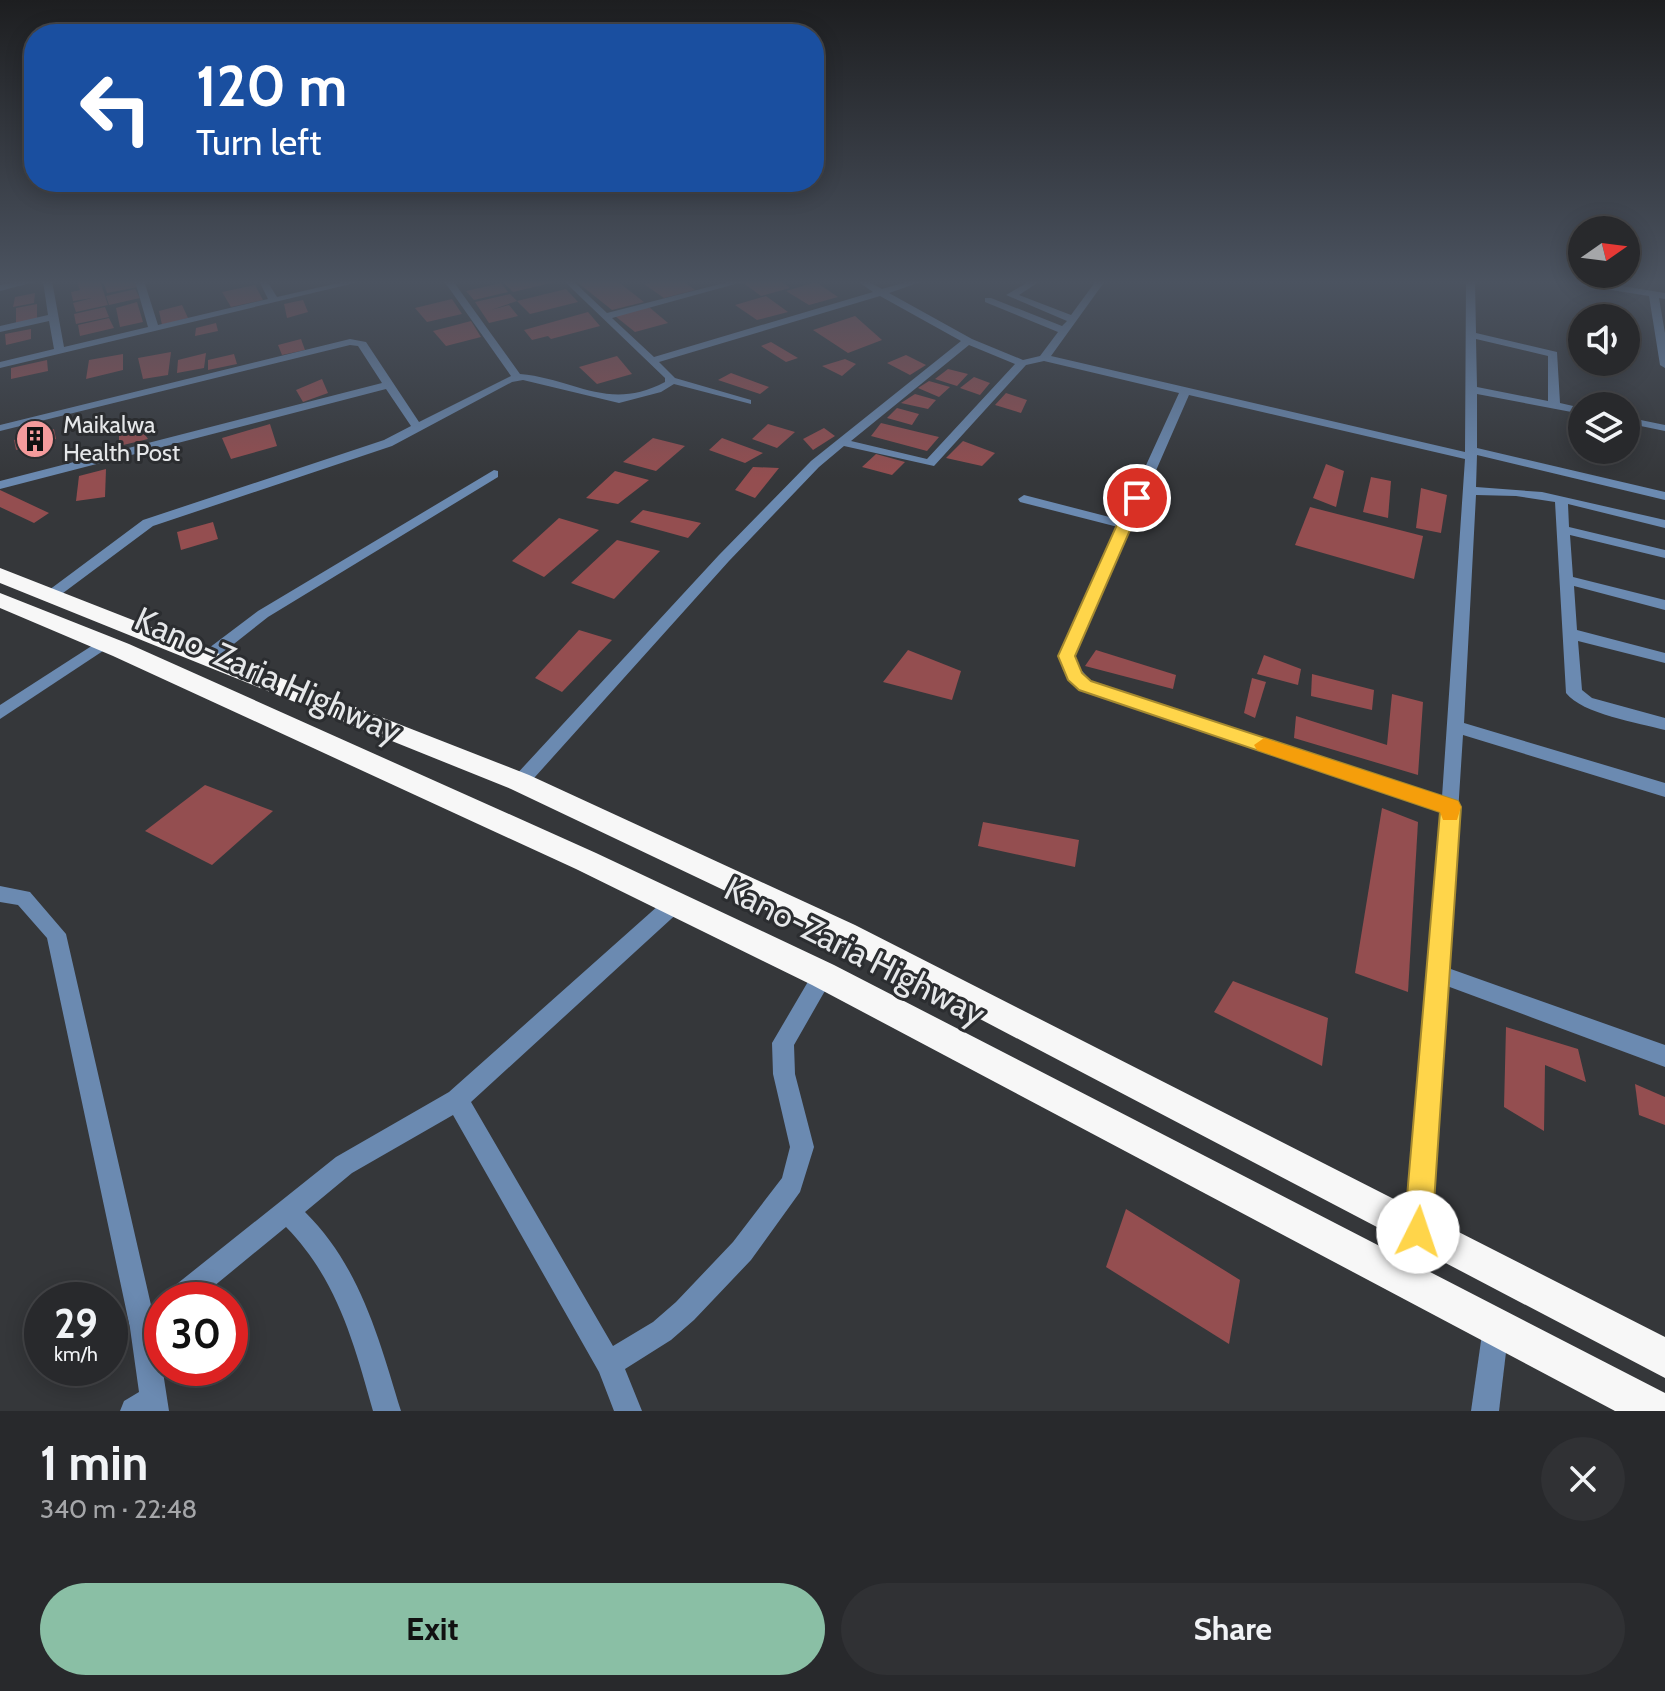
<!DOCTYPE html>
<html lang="en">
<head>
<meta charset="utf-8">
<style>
  :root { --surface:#28292c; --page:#303134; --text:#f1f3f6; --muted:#a5a6a9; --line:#444548; --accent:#8abfa5 }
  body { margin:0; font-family:Cabin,sans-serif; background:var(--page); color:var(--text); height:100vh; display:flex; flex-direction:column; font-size:30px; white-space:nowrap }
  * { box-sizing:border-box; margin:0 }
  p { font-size:26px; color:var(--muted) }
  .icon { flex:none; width:44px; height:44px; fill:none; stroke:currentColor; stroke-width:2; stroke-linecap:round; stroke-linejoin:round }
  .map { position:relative; height:1411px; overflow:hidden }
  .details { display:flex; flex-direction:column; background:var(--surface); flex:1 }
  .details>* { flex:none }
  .guide { position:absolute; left:24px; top:24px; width:800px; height:168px; border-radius:32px; box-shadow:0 4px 20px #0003,0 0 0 2px var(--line); background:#1a4fa0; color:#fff; overflow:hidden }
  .needle { width:52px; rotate:76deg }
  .tools { position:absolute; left:1568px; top:216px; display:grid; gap:16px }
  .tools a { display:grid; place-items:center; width:72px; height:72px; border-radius:50%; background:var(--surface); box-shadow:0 4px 20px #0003,0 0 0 2px var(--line); font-size:40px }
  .speed { position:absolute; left:24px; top:1282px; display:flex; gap:16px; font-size:40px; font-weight:700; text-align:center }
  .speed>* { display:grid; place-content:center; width:104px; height:104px; border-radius:50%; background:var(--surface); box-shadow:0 4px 20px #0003,0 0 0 2px var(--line); line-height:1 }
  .speed small { font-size:20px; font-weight:400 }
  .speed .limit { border:12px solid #d22; background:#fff; color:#111 }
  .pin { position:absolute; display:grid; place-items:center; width:68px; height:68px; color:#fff; margin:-34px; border:4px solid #fff; border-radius:50%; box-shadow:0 2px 8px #0007 }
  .me { position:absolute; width:88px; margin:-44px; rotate:4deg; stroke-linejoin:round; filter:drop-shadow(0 0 6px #0008) }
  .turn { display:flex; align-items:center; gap:28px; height:168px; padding:0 40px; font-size:36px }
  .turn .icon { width:104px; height:104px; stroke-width:2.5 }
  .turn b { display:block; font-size:56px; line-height:68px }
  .round { display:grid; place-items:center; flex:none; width:84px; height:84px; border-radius:42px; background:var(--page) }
  .head { display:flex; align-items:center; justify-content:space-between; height:136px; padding:0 40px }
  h1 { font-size:48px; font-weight:700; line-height:60px }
  .cta { display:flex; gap:16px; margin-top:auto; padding:16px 40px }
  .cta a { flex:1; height:92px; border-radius:48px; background:var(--accent); color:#111; font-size:32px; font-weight:700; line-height:92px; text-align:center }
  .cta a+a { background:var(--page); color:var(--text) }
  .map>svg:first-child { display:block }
</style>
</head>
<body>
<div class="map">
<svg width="1665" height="1411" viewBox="0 0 1665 1411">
  <rect width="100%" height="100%" fill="#35373a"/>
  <g fill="#944e50">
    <polygon points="77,281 100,281 108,305 76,312 73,303 92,298 73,301 71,292 80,290"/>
    <polygon points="103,281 135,281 138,287 107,293"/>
    <polygon points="502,281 555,281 555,282 513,292"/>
    <polygon points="617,281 644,302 612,310 577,282"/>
    <polygon points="658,281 683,281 695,290 664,298 644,284"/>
    <polygon points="748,281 781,281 790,288 761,296 742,282"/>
    <polygon points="816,282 838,297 809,305 786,291"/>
    <polygon points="501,283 508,292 474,300 466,291"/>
    <polygon points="255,285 263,300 231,307 222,292"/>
    <polygon points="135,289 140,298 109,305 106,296"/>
    <polygon points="566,289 578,302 530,314 517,301"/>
    <polygon points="35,293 34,303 13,307 15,297"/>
    <polygon points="510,294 517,301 491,310 509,305 518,316 489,323 475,302"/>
    <polygon points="766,296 788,312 757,320 735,305"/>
    <polygon points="452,299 462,314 427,322 415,308"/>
    <polygon points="303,300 308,312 287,318 284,304"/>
    <polygon points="137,302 143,322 120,327 116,308"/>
    <polygon points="37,304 37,319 16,324 16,308"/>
    <polygon points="182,305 188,318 162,325 159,311"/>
    <polygon points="105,307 109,317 76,324 74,314"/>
    <polygon points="649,307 668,323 635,332 615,316"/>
    <polygon points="588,312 600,326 551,339 548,336 532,340 524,330"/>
    <polygon points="855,316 882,340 848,353 813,330"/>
    <polygon points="109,318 114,328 80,336 78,325"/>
    <polygon points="471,321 481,337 446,346 433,331"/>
    <polygon points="216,323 218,331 195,336 196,328"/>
    <polygon points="31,329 31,339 6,345 5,334"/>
    <polygon points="301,339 305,350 282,355 278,345"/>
    <polygon points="771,342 798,358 786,362 761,346"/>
    <polygon points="171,352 168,375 143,379 138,358"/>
    <polygon points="206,353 204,368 177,373 178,360"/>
    <polygon points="123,354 123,370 86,379 89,360"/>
    <polygon points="234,354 237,364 208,370 208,360"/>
    <polygon points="906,355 926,365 910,375 887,363"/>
    <polygon points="617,356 632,374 597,384 579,367"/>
    <polygon points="845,359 856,364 842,376 822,366"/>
    <polygon points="47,360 48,371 11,379 11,368"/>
    <polygon points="948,369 968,374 957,386 935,379"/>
    <polygon points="731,373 769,387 760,394 718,380"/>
    <polygon points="974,377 990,383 980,395 960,388"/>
    <polygon points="322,379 328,393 303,402 296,390"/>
    <polygon points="929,381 950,387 939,397 918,388"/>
    <polygon points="1006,393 1027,400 1021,413 995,405"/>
    <polygon points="915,394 936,400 928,409 901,403"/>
    <polygon points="897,408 919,414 912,425 887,418"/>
    <polygon points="881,423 939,437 927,451 871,436"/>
    <polygon points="137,424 148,439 119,446 119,431"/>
    <polygon points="270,424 277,446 231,459 222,438"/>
    <polygon points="768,424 795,432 777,448 752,439"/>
    <polygon points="824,428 835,436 813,450 803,439"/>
    <polygon points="54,429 56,439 16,450 14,440"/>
    <polygon points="653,438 685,446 656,471 623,462"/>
    <polygon points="722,438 763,453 745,463 709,450"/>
    <polygon points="963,441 995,453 982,466 946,458"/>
    <polygon points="876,454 905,462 892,475 862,467"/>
    <polygon points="1326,464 1344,471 1336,507 1313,498"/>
    <polygon points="753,467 779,468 755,498 735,490"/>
    <polygon points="106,469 105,497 76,501 79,476"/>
    <polygon points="615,471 649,480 618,504 586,498"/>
    <polygon points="1371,477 1391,481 1388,518 1363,512"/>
    <polygon points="1421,488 1447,495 1441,533 1416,528"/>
    <polygon points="0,490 49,513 34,523 0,507"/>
    <polygon points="1310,507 1423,536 1414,579 1295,545"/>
    <polygon points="643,510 701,523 688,538 630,522"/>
    <polygon points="559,518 599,530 544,577 512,561"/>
    <polygon points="213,522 218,539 181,550 177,532"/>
    <polygon points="617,540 660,551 614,599 571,583"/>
    <polygon points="579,630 612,640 562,692 535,678"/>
    <polygon points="908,650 961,671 952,700 883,682"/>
    <polygon points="1096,650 1176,675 1173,689 1085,666"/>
    <polygon points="1264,655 1301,669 1298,685 1257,674"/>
    <polygon points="1312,674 1374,690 1372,710 1311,696"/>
    <polygon points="1252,678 1266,682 1255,718 1244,713"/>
    <polygon points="1392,694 1423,702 1418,775 1294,738 1296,716 1387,745"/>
    <polygon points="205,785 273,811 212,865 145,831"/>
    <polygon points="1382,808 1418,822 1408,992 1355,973"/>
    <polygon points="983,822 1079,840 1075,867 978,846"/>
    <polygon points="1233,981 1328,1018 1322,1066 1214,1012"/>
    <polygon points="1506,1027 1578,1049 1586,1082 1545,1065 1544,1131 1504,1107"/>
    <polygon points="1635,1084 1665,1097 1665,1125 1639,1115"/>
    <polygon points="1126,1209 1240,1280 1229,1344 1106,1267"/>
  </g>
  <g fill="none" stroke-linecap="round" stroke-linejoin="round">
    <g fill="#6b8ab1" fill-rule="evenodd">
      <polygon points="21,281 38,281 0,291 0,285"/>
      <polygon points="43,281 52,281 64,347 148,327 135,281 144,281 158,325 268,299 259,281 267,281 277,297 347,281 363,281 0,368 0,362 54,349 49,321 0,332 0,326 48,315"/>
      <path d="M444 281H453L520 374C576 379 608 412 665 382V378L564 281H573L607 313 732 281H746L612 318 654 357 873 292 857 281H867L882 289 910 281H923L889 293 972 339 1023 360 1040 356 1058 332 985 302V298H991L1062 326 1067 321 1006 295 1030 281H1040L1019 295 1071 315 1096 281H1105L1051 356 1465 452 1466 281H1475L1476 333 1557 352 1560 403 1582 408V414L1477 394V448L1665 492V500L1477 455 1476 487 1542 492 1665 520V528L1568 504 1569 527 1665 550V558L1570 535 1573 577 1665 600V610L1574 586 1577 630 1665 653V663L1578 641 1582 690 1592 698 1665 718V730C1639 723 1582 714 1566 693L1555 502 1516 496 1476 495 1464 723 1665 783V797L1463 735 1448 968 1665 1045V1067L1447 986 1430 1232 1427 1241 1418 1244 1409 1241 1406 1232 1441 811 1079 689 1063 670 1059 656 1118 527 1020 502 1018 499 1024 495 1121 520 1179 393 1044 361 1026 365 934 466 844 446 819 467 729 561 526 787H514L511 782 514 777 719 555 811 461 961 341 880 296 659 362 675 378 751 400V404L674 384 661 392 619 403 523 380 512 382 392 446 153 526 55 599H45L43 596 45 593 143 520 384 440 411 426 386 389 0 489V481L382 383 358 346 350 345 0 431V425L350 339 366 342 419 422 511 376ZM1476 339 1548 356V401L1477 387ZM969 345 1015 364 927 459 851 441ZM1189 395 1465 459 1442 797 1091 681 1076 664 1075 656Z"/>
      <polygon points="1570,281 1590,281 1665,293 1665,299 1659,298 1665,333 1665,368 1660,365 1649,296 1574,284"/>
      <polygon points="1626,417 1665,425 1665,431 1626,423"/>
      <polygon points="494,470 498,471 498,477 268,617 211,662 201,662 198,658 201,654 258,611"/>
      <polygon points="104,638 109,639 112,643 109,647 0,719 0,705"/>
      <polygon points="0,886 30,892 66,934 151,1305 162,1299 164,1300 162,1329 157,1333 169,1411 120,1411 124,1401 139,1392 130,1328 47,938 18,905 0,902"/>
      <path d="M675 895 682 897 685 903 682 909 471 1102 613 1346 653 1322 676 1302 733 1242 782 1178 790 1147 773 1074 772 1043 816 968 823 966 830 968 833 975 830 982 794 1045 795 1074 814 1147 800 1192 751 1260 694 1320 671 1340 625 1369 642 1411H614L599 1372 453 1115 352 1173 305 1212C360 1266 379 1339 401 1411H373C354 1343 337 1279 286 1227L197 1300H164L168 1291 336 1157 449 1092 668 897Z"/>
      <polygon points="1496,1314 1505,1318 1509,1327 1499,1411 1471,1411 1483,1327 1487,1318"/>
    </g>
    <g fill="#f7f7f7" fill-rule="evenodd">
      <polygon points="0,568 529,775 855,925 1665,1337 1665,1378 835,943 511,789 0,583"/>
      <polygon points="0,593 129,644 596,853 834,965 1665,1393 1665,1411 1615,1411 812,985 576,869 113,656 0,608"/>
    </g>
  </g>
  <linearGradient id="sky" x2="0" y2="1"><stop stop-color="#1d1e20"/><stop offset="0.59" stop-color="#4b5360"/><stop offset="1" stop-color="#4b5360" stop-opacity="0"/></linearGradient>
  <rect width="1665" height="478" fill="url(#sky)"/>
  <polygon fill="#ffd54a" stroke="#a68a30" stroke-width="2" points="1137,494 1144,498 1075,656 1082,673 1091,681 1458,801 1461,807 1432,1232 1428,1242 1418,1246 1408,1242 1404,1232 1440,812 1079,690 1068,680 1058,656 1129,498"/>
  <polygon fill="#f59e0b" points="1264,738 1458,801 1461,807 1457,820 1443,820 1440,812 1257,750 1254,745"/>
  <defs>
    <g id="building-disc" transform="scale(2)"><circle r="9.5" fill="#f59b9c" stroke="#2b2d30"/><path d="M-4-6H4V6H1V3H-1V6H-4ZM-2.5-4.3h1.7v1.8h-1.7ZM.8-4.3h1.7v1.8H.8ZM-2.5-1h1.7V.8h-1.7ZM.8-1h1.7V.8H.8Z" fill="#111"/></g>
  </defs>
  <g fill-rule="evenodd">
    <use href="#building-disc" x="35" y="439"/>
  </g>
  <g text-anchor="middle" stroke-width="6" stroke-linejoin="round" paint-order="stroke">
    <g font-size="24" fill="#e5e7e9" stroke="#2b2d30" text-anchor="start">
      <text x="63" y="433">Maikalwa<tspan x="63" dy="28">Health Post</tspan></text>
    </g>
    <g font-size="34" fill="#e5e7e9" stroke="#2b2d30">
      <text transform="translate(268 675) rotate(24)" y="12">Kano-Zaria Highway</text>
      <text transform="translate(855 951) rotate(27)" y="12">Kano-Zaria Highway</text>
    </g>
  </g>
</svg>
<div class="tools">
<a><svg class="needle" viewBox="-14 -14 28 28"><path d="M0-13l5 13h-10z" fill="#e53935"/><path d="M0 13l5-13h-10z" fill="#a5a6a9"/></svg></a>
<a><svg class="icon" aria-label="sound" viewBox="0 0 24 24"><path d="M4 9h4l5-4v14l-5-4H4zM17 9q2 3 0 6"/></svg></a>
<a><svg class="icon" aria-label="layers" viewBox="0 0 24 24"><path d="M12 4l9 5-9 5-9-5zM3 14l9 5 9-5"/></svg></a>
</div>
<div class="speed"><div>29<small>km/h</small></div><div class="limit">30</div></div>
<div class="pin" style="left:1137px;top:498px;background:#d93025"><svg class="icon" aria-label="arrive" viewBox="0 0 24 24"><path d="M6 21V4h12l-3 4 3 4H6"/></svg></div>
<svg class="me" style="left:1418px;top:1232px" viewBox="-20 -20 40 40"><circle r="19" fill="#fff"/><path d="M0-13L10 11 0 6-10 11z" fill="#ffd54a"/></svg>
<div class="guide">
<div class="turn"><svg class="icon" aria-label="left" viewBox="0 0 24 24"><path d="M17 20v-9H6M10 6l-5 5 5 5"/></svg><div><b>120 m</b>Turn left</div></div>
</div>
</div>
<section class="details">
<div class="head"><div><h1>1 min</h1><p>340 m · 22:48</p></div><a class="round"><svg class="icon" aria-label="close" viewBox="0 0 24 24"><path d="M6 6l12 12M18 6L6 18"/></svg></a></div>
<div class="cta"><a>Exit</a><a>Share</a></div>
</section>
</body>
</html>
